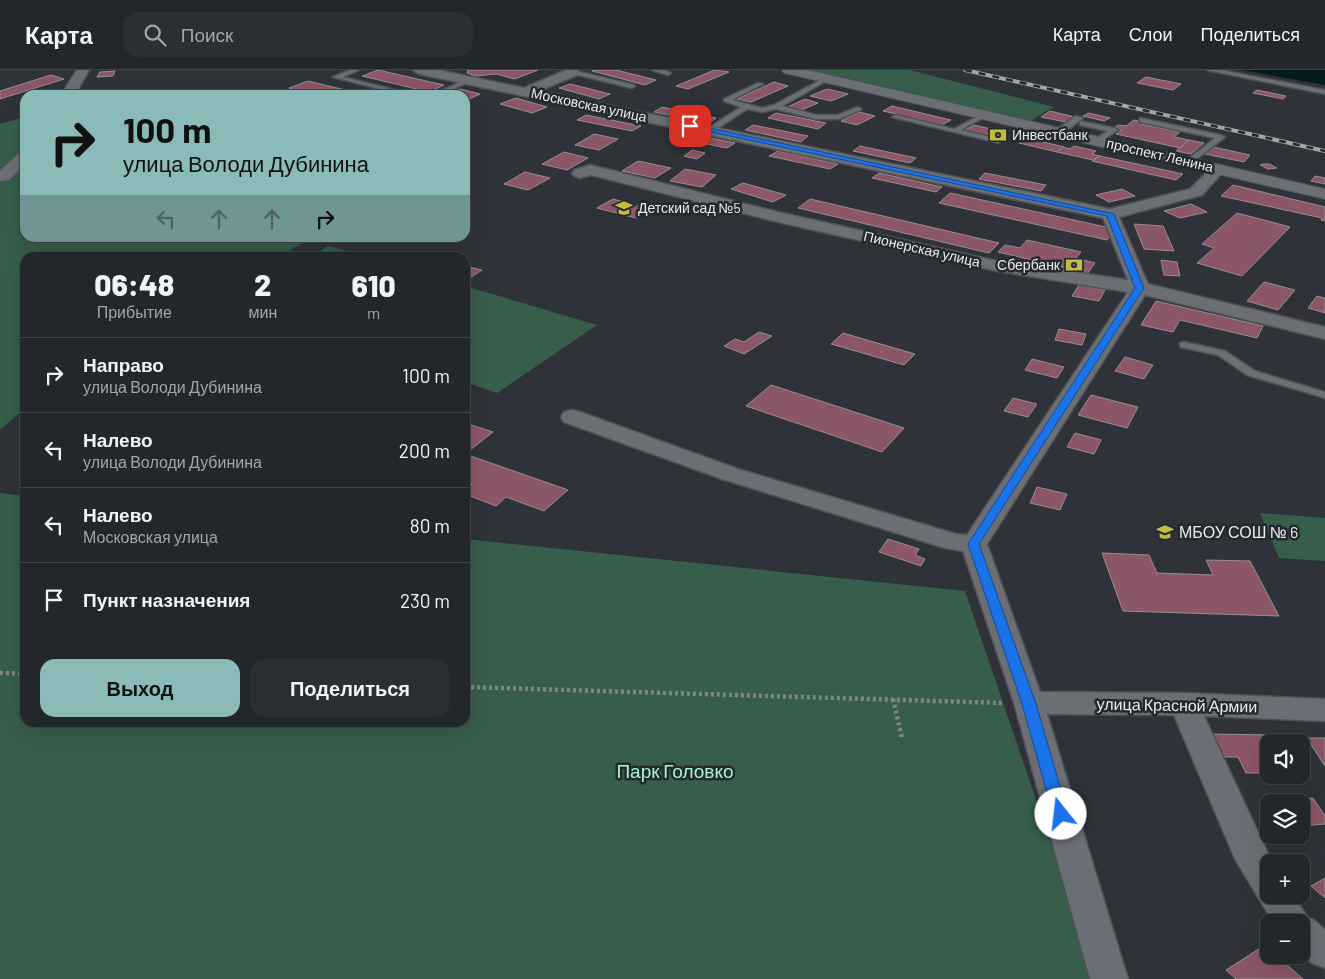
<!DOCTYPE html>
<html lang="ru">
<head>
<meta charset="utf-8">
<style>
  :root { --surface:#23262b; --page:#2b2e33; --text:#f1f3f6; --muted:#a3a5a9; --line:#404347; --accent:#8bbbb9 }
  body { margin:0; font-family:Barlow,sans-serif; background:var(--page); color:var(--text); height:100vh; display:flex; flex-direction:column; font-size:19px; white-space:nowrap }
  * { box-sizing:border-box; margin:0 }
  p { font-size:16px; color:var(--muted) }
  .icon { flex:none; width:28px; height:28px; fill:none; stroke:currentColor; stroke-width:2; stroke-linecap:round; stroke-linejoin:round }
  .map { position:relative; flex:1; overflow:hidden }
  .sheet { position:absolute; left:20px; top:182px; width:450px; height:475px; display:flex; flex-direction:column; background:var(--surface); border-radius:15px; box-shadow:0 5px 20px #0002,0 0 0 1px var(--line) }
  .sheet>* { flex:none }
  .hud { position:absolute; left:20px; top:20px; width:450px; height:152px; border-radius:15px; box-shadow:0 5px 20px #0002,0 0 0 1px var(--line); background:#8bbbb9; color:#111; overflow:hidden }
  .controls { position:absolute; left:1260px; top:664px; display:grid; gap:10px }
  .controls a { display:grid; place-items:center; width:50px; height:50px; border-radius:10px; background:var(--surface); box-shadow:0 5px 20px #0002,0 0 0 1px var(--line); font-size:25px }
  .pin { position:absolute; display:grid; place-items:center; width:42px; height:42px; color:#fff; margin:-21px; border-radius:10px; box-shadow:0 2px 8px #0006 }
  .me { position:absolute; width:55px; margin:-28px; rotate:344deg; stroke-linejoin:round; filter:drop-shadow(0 0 4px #0008) }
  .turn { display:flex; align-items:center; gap:18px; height:105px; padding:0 20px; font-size:22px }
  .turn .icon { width:65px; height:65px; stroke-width:2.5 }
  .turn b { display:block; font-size:35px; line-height:42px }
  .lanes { display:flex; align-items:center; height:48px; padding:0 20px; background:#0003; justify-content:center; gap:25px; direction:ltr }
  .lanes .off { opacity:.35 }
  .eta { display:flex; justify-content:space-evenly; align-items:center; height:85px; text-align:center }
  .eta b { font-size:30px; font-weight:800; line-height:35px }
  .primary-button { display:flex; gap:10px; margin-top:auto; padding:10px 20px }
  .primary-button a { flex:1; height:58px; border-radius:15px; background:var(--accent); color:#111; font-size:20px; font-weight:800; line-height:58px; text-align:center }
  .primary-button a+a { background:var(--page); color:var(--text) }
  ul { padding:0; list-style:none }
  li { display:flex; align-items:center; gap:15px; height:75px; padding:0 20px; border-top:1px solid var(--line) }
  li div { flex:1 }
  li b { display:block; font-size:19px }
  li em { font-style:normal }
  header { display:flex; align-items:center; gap:30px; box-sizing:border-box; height:70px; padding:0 25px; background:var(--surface); border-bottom:1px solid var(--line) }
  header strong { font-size:24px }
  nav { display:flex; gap:28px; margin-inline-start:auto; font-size:18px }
  .search { width:350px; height:45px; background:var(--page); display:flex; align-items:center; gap:12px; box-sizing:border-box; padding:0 18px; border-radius:15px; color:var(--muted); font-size:19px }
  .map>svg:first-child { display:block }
</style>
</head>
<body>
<header>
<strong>Карта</strong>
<div class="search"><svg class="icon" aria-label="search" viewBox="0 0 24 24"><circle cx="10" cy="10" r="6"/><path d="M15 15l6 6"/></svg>Поиск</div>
<nav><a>Карта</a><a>Слои</a><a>Поделиться</a></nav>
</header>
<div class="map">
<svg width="1325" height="909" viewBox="0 0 1325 909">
  <rect width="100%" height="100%" fill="#2f3339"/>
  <g fill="#365e4a">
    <polygon points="811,0 910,0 1054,37 1030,51"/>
    <polygon points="25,47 25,168 312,168 277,187 25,188 25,338 0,360 0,54"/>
    <polygon points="328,176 368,187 309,187"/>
    <polygon points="465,216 597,255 497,323 465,312"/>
    <polygon points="0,423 25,426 25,652 465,652 465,469 965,521 1097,909 0,909"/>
    <polygon points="1260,443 1325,448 1325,491 1279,488"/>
  </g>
  <polygon fill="#041a1e" points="1241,0 1325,0 1325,15"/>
  <g fill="#8b5667" stroke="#978e90">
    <polygon points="378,0 444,15 429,22 362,6"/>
    <polygon points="468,0 538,0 515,9 496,4 476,6 467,3"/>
    <polygon points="595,0 616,0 656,10 645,15 592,1"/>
    <polygon points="715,0 729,2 688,19 676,16"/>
    <polygon points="115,1 113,6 97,7 100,2"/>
    <polygon points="51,5 64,9 0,29 0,21"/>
    <polygon points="1146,7 1181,14 1173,20 1137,13"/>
    <polygon points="308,11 366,25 371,25 317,25 289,18"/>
    <polygon points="774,12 788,16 751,32 737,29"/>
    <polygon points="570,14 610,24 599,29 559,18"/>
    <polygon points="460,19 480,24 465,31 465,25 447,25"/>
    <polygon points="827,19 848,24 831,31 810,26"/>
    <polygon points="104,20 102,25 85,25 87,21"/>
    <polygon points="1257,20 1286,26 1283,29 1253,23"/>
    <polygon points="516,28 547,37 532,43 500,34"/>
    <polygon points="805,29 818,33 799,41 785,38"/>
    <polygon points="892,36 951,50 942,55 883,41"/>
    <polygon points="662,37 716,48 709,53 654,42"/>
    <polygon points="1050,41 1075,47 1066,52 1041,47"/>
    <polygon points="859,42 875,46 857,55 841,51"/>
    <polygon points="776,43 826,53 818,59 768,48"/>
    <polygon points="1089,43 1110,48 1104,51 1083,46"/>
    <polygon points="586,45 641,56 632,61 577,50"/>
    <polygon points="1134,50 1143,52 1141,54 1180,62 1174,67 1189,70 1180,78 1116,64 1122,60 1114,58 1118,55 1126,56"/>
    <polygon points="753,55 808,66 801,72 745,60"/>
    <polygon points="974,55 1004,62 995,68 965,60"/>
    <polygon points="681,62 735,73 727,78 672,67"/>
    <polygon points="594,64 618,69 599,80 575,75"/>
    <polygon points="1027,68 1064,77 1057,82 1019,73"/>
    <polygon points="1189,70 1204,73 1191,84 1176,81"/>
    <polygon points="860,76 916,88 910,93 853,81"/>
    <polygon points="1074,76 1096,81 1092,84 1100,86 1093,90 1057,82 1063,77 1070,79"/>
    <polygon points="1213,77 1250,85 1244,92 1205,84"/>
    <polygon points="692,80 705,83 697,89 684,86"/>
    <polygon points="778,81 838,94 830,99 769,86"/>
    <polygon points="564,82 588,88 567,100 542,94"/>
    <polygon points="1100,86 1183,104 1176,110 1092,91"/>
    <polygon points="638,91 671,98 655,108 622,101"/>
    <polygon points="1263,94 1269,94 1277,98 1268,99 1260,95"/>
    <polygon points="685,99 716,105 702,117 670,111"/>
    <polygon points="525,102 550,108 528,120 504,114"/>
    <polygon points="879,103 942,117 936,122 872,108"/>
    <polygon points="985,103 1046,115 1041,121 979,109"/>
    <polygon points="1315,106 1325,108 1325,114 1311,111"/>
    <polygon points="743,113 786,125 773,132 731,119"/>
    <polygon points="1233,115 1325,137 1325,151 1321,150 1322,148 1221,126"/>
    <polygon points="1122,119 1135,126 1109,132 1096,125"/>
    <polygon points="950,123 1115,159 1107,170 939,133"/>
    <polygon points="613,129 651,139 636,148 597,138"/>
    <polygon points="810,129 999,173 989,183 798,138"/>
    <polygon points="1191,134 1207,142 1180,148 1164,141"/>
    <polygon points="1237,143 1290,157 1242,206 1197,193 1214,178 1202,174"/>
    <polygon points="1134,154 1163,156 1174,181 1144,179"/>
    <polygon points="1027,170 1081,182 1076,188 1095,193 1088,203 998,182 1005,175 1020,178"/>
    <polygon points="1161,190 1177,192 1180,206 1164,205"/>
    <polygon points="465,196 482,200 465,211"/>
    <polygon points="1264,212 1295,220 1278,240 1247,231"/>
    <polygon points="1079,215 1105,220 1099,231 1072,226"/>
    <polygon points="1317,226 1325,228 1325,243 1308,238"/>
    <polygon points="1156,231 1263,256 1257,268 1180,250 1173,262 1141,255"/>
    <polygon points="1059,259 1086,264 1082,275 1055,270"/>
    <polygon points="759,262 772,266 744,284 724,276 735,269 744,272"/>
    <polygon points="843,263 915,284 904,295 831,274"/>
    <polygon points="1125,287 1153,295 1144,309 1115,301"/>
    <polygon points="1032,289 1064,297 1057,308 1025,300"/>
    <polygon points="771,315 904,358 882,382 746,336"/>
    <polygon points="1091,325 1138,337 1127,358 1078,345"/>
    <polygon points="1013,328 1037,334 1028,347 1004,341"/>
    <polygon points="465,353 493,362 465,384"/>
    <polygon points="1075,363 1101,370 1094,384 1067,377"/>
    <polygon points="465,384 568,420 544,441 506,427 496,436 465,424 465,420 472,414 465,411"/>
    <polygon points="1037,417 1067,424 1060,440 1030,433"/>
    <polygon points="888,469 919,479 915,485 925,489 921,496 879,482"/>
    <polygon points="1102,483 1149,485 1157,503 1213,505 1206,490 1250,491 1279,546 1123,541"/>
    <polygon points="1210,664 1278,665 1283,672 1269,672 1269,703 1246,703 1238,687 1221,687"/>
    <polygon points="1307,668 1325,668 1325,695 1324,695"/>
    <polygon points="1313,728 1325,746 1325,754 1301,756 1301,732 1285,731"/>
    <polygon points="1325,808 1325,828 1311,816"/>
    <polygon points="1265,875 1269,879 1269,885 1276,885 1303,909 1236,909 1226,900"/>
  </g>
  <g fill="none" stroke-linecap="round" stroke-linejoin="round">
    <g stroke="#4e5156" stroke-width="3">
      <g id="lane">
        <polygon points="350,0 359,0 343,7 415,25 403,25 333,7"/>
        <polygon points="572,0 634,15 635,16 632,18 570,3 570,1"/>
        <polygon points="652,0 663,0 671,3 668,5"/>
        <polygon points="1207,0 1220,0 1325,20 1325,24"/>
        <polygon points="826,7 829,9 828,10 782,36 816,45 838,45 858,37 861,39 860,40 839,49 816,49 776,39 762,42 747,39 712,62 705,60 741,37 724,31 724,29 758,13 763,14 732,30 762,38 774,35"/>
        <polygon points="468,9 473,10 440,25 431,25"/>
        <polygon points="984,43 988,45 986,46 961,60 999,69 999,73 892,47 896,45 954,59"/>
        <polygon points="1076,46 1083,48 1062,64 1056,64 1056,60"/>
        <polygon points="1140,48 1221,65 1225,67 1190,94 1187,94 1187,90 1215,68 1140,52"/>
        <polygon points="1080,51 1114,58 1118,60 1098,73 1094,71 1095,69 1108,61 1080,55"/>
        <polygon points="1184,272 1225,281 1255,301 1325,322 1325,328 1247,305 1218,285 1180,277 1180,273"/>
      </g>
    </g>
    <g stroke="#4e5156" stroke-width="3">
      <g id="street">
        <polygon points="77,0 89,0 75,25 61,25"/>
        <polygon points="413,0 438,0 524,18 566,0 577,0 578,2 577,5 539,21 1110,139 1190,119 1213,96 1223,96 1226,99 1223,102 1202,125 1119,147 1148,214 1325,257 1325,269 1145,225 987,474 1040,622 1184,623 1325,629 1325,651 1204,646 1272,792 1269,792 1269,825 1293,825 1308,848 1314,850 1325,860 1325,898 1312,893 1301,884 1301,852 1273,852 1235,789 1174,645 1047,644 1128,909 1090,909 1014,633 963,481 945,478 722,409 564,352 561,347 564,342 572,340 580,342 738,399 956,464 967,465 1128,222 992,200 778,152 591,105 580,108 574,106 572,103 574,100 590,95 778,142 992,190 1128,210 1103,148 419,4"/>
        <polygon points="25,80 25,94 9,110 0,111 0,101 20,82"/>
      </g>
    </g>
    <g stroke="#4e5156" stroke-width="2">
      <polygon id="secondary" points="782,0 808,0 1325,119 1325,129 789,4 784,3"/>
    </g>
    <g stroke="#808489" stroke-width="4.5" stroke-dasharray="3 3" stroke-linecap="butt">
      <polyline points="0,603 25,604"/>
      <polyline points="465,617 1004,633"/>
      <polyline points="893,629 902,668"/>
    </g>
    <use href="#lane" fill="#6b6f75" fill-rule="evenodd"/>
    <use href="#street" fill="#6b6f75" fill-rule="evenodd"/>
    <use href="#secondary" fill="#6b6f75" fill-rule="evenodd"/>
    <g stroke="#a2a5a9" stroke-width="4">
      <polyline id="rail" points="965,0 1325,81"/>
    </g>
    <use href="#rail" stroke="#25292e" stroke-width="2.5" stroke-dasharray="7" stroke-linecap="butt"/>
  </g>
  <polygon fill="#1a73e8" stroke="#114b97" points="690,54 1114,144 1144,218 979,474 1036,634 1068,744 1066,748 1061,750 1056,748 1053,744 1022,634 968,474 1135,218 1107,146 688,57 687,56"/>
  <defs>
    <g id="bank-bare" transform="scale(1.35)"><path d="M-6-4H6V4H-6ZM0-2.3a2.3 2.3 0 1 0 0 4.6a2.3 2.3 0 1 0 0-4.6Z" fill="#c3bd3e" stroke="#25292e" stroke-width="2.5" paint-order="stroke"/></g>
    <g id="school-bare" transform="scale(1.35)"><path d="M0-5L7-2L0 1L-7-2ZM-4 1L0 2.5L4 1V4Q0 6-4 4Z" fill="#c3bd3e" stroke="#25292e" stroke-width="2.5" paint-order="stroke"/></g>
  </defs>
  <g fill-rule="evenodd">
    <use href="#bank-bare" x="998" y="65"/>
    <use href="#school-bare" x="624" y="138"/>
    <use href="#bank-bare" x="1074" y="195"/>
    <use href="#school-bare" x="1165" y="462"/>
  </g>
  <g text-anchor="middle" stroke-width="5" stroke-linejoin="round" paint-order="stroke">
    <g font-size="14" fill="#e9ecef" stroke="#25292e">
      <text transform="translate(589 35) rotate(12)" y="5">Московская улица</text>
      <text transform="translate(1160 85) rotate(13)" y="5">проспект Ленина</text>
      <text transform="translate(922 179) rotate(13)" y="5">Пионерская улица</text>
    </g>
    <g font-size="14" fill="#e9ecef" stroke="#25292e" text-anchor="start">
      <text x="1012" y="70">Инвестбанк</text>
      <text x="638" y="143">Детский сад №5</text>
      <text x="1060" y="200" text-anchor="end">Сбербанк</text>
    </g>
    <g font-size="16" fill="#e9ecef" stroke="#25292e" text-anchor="start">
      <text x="1179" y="468">МБОУ СОШ № 6</text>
    </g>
    <g font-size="16" fill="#e9ecef" stroke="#25292e">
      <text transform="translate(1177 635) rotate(1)" y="6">улица Красной Армии</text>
    </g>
    <g font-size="19" fill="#a2f8cc" stroke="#25292e">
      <text x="675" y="708">Парк Головко</text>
    </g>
  </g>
</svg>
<div class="controls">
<a><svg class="icon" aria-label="sound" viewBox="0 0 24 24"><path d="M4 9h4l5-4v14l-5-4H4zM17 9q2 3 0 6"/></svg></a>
<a><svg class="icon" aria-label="layers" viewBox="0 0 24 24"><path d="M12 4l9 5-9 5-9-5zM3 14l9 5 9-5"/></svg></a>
<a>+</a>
<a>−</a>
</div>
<div class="pin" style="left:690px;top:56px;background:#d93025"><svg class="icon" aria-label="arrive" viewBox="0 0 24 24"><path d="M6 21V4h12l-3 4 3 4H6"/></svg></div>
<svg class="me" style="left:1061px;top:744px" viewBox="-20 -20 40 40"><circle r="19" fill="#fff"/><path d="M0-13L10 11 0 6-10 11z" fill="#1a73e8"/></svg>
<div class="hud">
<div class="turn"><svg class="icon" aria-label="right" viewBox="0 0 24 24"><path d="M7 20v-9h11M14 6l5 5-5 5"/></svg><div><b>100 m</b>улица Володи Дубинина</div></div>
<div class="lanes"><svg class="icon off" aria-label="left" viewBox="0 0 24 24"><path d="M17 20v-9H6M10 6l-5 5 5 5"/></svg><svg class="icon off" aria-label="ahead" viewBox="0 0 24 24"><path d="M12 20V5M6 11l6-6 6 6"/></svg><svg class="icon off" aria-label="ahead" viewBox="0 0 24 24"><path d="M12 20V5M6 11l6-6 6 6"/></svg><svg class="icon" aria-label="right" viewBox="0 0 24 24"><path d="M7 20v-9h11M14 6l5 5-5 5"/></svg></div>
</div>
<section class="sheet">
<div class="eta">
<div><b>06:48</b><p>Прибытие</p></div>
<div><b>2</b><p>мин</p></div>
<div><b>610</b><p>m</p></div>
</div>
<ul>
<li><svg class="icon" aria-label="right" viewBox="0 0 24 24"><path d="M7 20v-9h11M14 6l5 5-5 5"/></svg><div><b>Направо</b><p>улица Володи Дубинина</p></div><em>100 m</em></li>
<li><svg class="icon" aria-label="left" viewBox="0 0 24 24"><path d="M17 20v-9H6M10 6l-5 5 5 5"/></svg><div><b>Налево</b><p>улица Володи Дубинина</p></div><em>200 m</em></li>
<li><svg class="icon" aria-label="left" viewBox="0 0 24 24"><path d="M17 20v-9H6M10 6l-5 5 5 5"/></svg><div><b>Налево</b><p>Московская улица</p></div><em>80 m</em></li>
<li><svg class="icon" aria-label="arrive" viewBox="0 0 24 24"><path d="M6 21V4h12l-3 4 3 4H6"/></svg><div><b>Пункт назначения</b></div><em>230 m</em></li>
</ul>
<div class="primary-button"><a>Выход</a><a>Поделиться</a></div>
</section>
</div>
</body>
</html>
